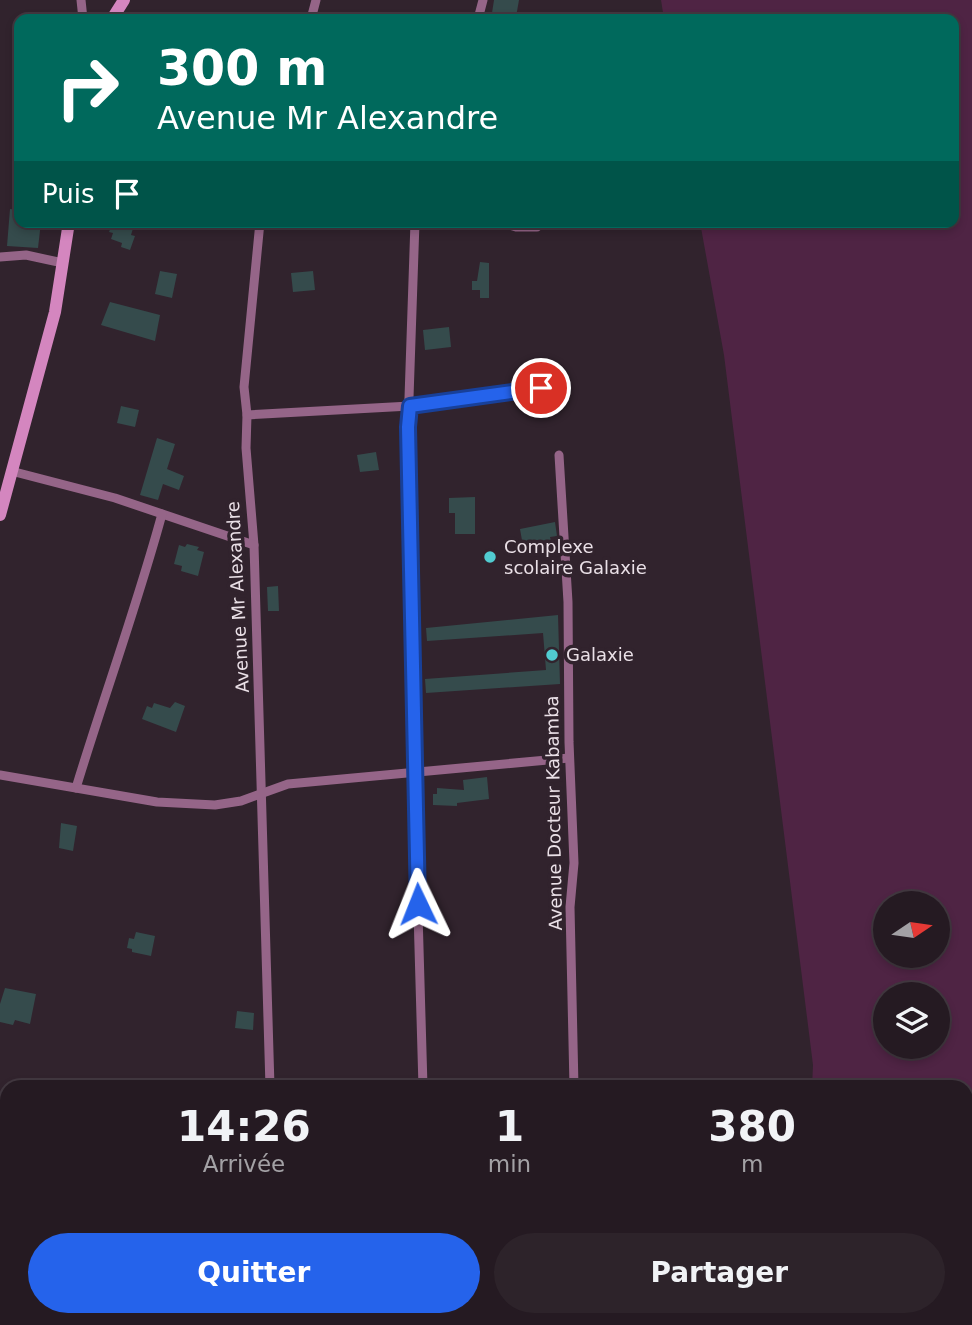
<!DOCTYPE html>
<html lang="fr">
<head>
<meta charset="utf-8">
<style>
  :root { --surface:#251a22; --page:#2d232a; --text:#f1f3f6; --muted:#a3a1a5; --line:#423840; --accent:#2563eb }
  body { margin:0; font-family:"DejaVu Sans",sans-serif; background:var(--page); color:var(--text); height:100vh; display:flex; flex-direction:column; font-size:26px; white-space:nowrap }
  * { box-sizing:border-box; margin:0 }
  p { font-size:23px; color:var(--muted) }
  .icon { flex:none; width:38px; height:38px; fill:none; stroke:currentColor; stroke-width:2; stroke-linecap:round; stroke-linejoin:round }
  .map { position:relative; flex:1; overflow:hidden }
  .side { position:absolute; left:0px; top:1080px; width:973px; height:247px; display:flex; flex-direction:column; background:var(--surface); border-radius:21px 21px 0 0; box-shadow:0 4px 10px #0003,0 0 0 2px var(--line) }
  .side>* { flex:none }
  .top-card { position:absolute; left:14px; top:14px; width:945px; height:214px; border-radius:14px; box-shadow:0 4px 10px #0003,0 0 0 2px var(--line); background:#00695c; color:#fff; overflow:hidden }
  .needle { width:46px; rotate:77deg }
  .tools { position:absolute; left:873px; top:891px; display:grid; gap:14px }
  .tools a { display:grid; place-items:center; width:77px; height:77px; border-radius:50%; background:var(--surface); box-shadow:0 4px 10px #0003,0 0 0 2px var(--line); font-size:35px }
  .pin { position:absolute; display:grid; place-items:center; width:60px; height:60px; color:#fff; margin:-30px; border:4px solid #fff; border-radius:50%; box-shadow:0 2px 7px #0007 }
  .me { position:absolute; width:77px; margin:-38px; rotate:358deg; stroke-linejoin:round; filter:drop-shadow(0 0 5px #0008) }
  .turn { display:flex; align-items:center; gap:24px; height:147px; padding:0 28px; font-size:32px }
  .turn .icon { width:91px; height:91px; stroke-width:2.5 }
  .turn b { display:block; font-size:49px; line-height:60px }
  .then { display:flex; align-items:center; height:66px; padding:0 28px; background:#0003; gap:14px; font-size:26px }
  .eta { display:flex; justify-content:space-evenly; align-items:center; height:119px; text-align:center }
  .eta b { font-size:42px; font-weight:600; line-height:49px }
  .action { display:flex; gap:14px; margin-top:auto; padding:14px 28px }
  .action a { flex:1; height:80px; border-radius:42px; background:var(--accent); color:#fff; font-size:28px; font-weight:600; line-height:80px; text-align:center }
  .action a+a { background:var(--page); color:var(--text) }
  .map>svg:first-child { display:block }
</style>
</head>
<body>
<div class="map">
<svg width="972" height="1325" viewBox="0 0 972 1325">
  <rect width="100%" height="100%" fill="#31232d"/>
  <path fill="#4f2444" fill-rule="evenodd" d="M661 0H972V1325H832L829 1320H966V1087H812L813 1065 724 355 700 222H954V19H664ZM886 903H938V956H886ZM886 994H938V1046H886Z"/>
  <g fill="#354b4c">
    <polygon points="494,0 519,0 516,17 492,13"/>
    <polygon points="10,209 19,210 19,222 41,222 38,248 7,246"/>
    <polygon points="113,222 135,222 131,235 135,236 130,250 121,247 122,243 111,239 113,233 109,232"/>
    <polygon points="480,262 489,263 489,298 480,298 480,290 472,290 472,281 477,281"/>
    <polygon points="160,271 177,274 172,298 155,294"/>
    <polygon points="313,271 315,290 293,292 291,273"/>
    <polygon points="110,302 160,315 155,341 101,325"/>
    <polygon points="449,327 451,347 425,350 423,330"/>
    <polygon points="121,406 139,410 135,427 117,423"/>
    <polygon points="157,438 175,444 167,469 184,476 179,490 163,484 158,500 140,495"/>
    <polygon points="376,452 379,470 360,472 357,455"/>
    <polygon points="475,497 475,534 455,534 455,513 449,513 449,498"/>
    <polygon points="555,522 557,536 550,537 551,541 523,546 520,529"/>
    <polygon points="187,544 199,547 197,550 204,552 198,576 181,571 182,566 174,564 179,545 185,547"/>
    <polygon points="278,586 279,611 268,611 267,587"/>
    <polygon points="558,615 560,684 426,693 425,679 546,670 543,633 427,641 426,628"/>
    <polygon points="175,702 185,706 176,732 142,719 147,706 152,708 154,703 170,708"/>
    <polygon points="487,777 489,799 457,803 457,806 433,805 433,794 437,794 437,788 464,790 463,780"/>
    <polygon points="61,823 77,826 73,851 59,848"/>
    <polygon points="136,932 155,936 151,956 132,952 132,949 127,948 129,938 134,939"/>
    <polygon points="5,988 36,994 30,1024 15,1020 13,1025 0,1022 0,1004"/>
    <polygon points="237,1011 254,1013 253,1030 235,1028"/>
  </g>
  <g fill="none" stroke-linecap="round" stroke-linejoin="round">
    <g stroke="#956588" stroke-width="9">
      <polyline points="81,0 83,19"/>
      <polyline points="311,19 316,0"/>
      <polyline points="478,19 483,0"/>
      <polyline points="260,222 244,387 247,415 246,448 254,545 270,1087"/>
      <polyline points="415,222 408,427 414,773 423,1087"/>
      <polyline points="500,222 516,227 537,227"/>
      <polyline points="0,257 26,255 63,263"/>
      <polyline points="247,415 410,406 556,386"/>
      <polyline points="559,455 568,602 569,742 574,863 570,907 574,1087"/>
      <polyline points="11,471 115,498 254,545"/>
      <polyline points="0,775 157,802 215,805 241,801 288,784 569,758"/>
      <path d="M76 788C104 696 137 606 162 514"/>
      <polyline points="275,1320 275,1325"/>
      <polyline points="430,1320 430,1325"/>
      <polyline points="581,1320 581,1325"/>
    </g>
    <g stroke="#d486bf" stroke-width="12">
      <polyline points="112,19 124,0"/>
      <polyline points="0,515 55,312 69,222"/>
    </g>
  </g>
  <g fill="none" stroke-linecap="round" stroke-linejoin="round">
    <g stroke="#184099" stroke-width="18">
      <polyline id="route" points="418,904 408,427 410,406 541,388"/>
    </g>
    <use href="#route" stroke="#2563eb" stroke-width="12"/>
  </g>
  <g fill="#51ccd1" stroke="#31232d" stroke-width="2.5">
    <circle cx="490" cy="557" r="7"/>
    <circle cx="552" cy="655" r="7"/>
  </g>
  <g text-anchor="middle" stroke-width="7" stroke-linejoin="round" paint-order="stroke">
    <g font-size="18" fill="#eae0e7" stroke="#31232d" text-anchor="start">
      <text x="504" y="553">Complexe<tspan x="504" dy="21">scolaire Galaxie</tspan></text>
      <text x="566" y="661">Galaxie</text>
    </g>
    <g font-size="18" fill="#eae0e7" stroke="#31232d">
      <text transform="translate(238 597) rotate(-93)" y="6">Avenue Mr Alexandre</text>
      <text transform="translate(554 813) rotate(-91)" y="6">Avenue Docteur Kabamba</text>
    </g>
  </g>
</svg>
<div class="tools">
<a><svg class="needle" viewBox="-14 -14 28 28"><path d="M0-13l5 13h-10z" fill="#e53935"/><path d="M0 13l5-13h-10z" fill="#a3a1a5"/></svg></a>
<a><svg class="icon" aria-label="layers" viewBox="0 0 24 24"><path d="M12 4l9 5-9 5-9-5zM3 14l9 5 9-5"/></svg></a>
</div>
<div class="pin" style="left:541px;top:388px;background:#d93025"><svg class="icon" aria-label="arrive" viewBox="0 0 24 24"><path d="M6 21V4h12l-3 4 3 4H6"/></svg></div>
<svg class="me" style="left:418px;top:904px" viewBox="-20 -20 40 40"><path d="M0-17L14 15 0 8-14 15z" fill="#2563eb" stroke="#fff" stroke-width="4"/></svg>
<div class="top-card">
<div class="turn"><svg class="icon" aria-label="right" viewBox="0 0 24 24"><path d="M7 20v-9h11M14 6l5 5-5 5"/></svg><div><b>300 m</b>Avenue Mr Alexandre</div></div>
<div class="then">Puis<svg class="icon" aria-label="arrive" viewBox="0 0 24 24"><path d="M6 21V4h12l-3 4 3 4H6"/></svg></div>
</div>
<section class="side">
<div class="eta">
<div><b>14:26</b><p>Arrivée</p></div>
<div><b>1</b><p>min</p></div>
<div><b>380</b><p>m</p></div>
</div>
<div class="action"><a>Quitter</a><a>Partager</a></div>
</section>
</div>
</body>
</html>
